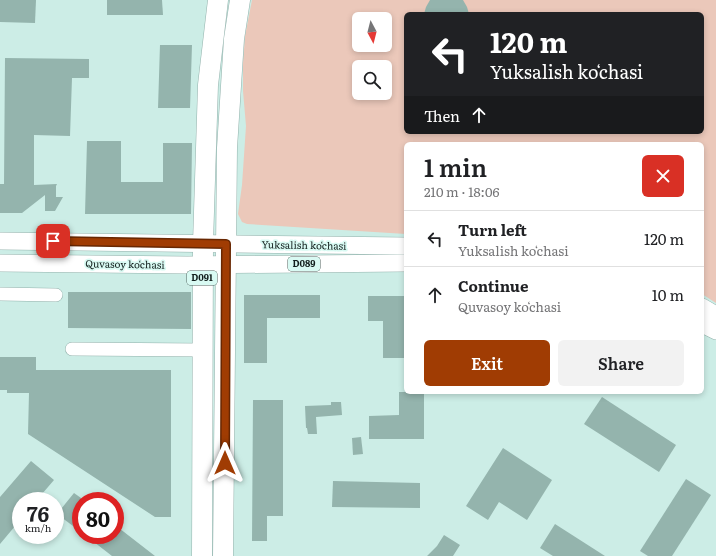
<!DOCTYPE html>
<html lang="en">
<head>
<meta charset="utf-8">
<style>
  :root { --surface:#fff; --page:#f2f2f2; --text:#202124; --muted:#757577; --line:#e0e0e0; --accent:#a03c03 }
  body { margin:0; font-family:Literata,serif; background:var(--page); color:var(--text); height:100vh; display:flex; flex-direction:column; font-size:15px; white-space:nowrap }
  * { box-sizing:border-box; margin:0 }
  p { font-size:13px; color:var(--muted) }
  .icon { flex:none; width:22px; height:22px; fill:none; stroke:currentColor; stroke-width:2; stroke-linecap:round; stroke-linejoin:round }
  .map { position:relative; flex:1; overflow:hidden }
  .details { position:absolute; left:404px; top:142px; width:300px; height:252px; display:flex; flex-direction:column; background:var(--surface); border-radius:6px; box-shadow:0 2px 6px #0003 }
  .details>* { flex:none }
  .top-card { position:absolute; left:404px; top:12px; width:300px; height:122px; border-radius:6px; box-shadow:0 2px 6px #0003; background:#202124; color:#fff; overflow:hidden }
  .needle { width:26px; rotate:173deg }
  .buttons { position:absolute; left:352px; top:12px; display:grid; gap:8px }
  .buttons a { display:grid; place-items:center; width:40px; height:40px; border-radius:6px; background:var(--surface); box-shadow:0 2px 6px #0003; font-size:20px }
  .speed { position:absolute; left:12px; top:492px; display:flex; gap:8px; font-size:20px; font-weight:700; text-align:center }
  .speed>* { display:grid; place-content:center; width:52px; height:52px; border-radius:50%; background:var(--surface); box-shadow:0 2px 6px #0003; line-height:1 }
  .speed small { font-size:10px; font-weight:400 }
  .speed .limit { border:6px solid #d22; background:#fff; color:#111 }
  .pin { position:absolute; display:grid; place-items:center; width:34px; height:34px; color:#fff; margin:-17px; border-radius:8px; box-shadow:0 2px 6px #0006 }
  .me { position:absolute; width:44px; margin:-22px; rotate:0deg; stroke-linejoin:round; filter:drop-shadow(0 0 3px #0008) }
  .turn { display:flex; align-items:center; gap:14px; height:84px; padding:0 20px; font-size:18px }
  .turn .icon { width:52px; height:52px; stroke-width:2.5 }
  .turn b { display:block; font-size:28px; line-height:34px }
  .then { display:flex; align-items:center; height:38px; padding:0 20px; background:#0003; gap:8px; font-size:15px }
  .round { display:grid; place-items:center; flex:none; width:42px; height:42px; border-radius:6px; background:var(--page) }
  .summary { display:flex; align-items:center; justify-content:space-between; height:68px; padding:0 20px }
  h1 { font-size:24px; font-weight:600; line-height:30px }
  .cta { display:flex; gap:8px; margin-top:auto; padding:8px 20px }
  .cta a { flex:1; height:46px; border-radius:6px; background:var(--accent); color:#fff; font-size:16px; font-weight:600; line-height:46px; text-align:center }
  .cta a+a { background:var(--page); color:var(--text) }
  ul { padding:0; list-style:none }
  li { display:flex; align-items:center; gap:12px; height:56px; padding:0 20px; border-top:1px solid var(--line) }
  li div { flex:1 }
  li b { display:block; font-size:15px }
  li em { font-style:normal }
  .map>svg:first-child { display:block }
</style>
</head>
<body>
<div class="map">
<svg width="716" height="556" viewBox="0 0 716 556">
  <rect width="100%" height="100%" fill="#ccede6"/>
  <path fill="#ebc8ba" fill-rule="evenodd" d="M252 0H716V303L702 294V144H406V234L247 224 242 222 238 214 242 185 246 126 243 91V63L245 36ZM406 14H702V132H406ZM359 19H385V45H359ZM359 67H385V93H359Z"/>
  <g fill="#94b4ad">
    <polygon points="0,0 36,0 35,23 0,22"/>
    <polygon points="107,0 162,0 163,15 107,15"/>
    <polygon points="430,0 463,0 467,7 469,14 424,14 426,7"/>
    <polygon points="160,45 192,45 190,108 158,108"/>
    <polygon points="5,58 89,59 89,78 72,78 70,136 34,135 34,185 57,184 56,186 56,197 63,197 55,211 45,211 45,195 22,213 0,213 0,184 4,184"/>
    <polygon points="87,141 121,141 121,182 163,182 163,143 192,143 191,214 85,214"/>
    <polygon points="68,292 191,292 191,329 68,328"/>
    <polygon points="244,295 320,295 320,318 267,318 267,363 244,363"/>
    <polygon points="368,296 406,296 406,358 383,358 383,321 368,321"/>
    <polygon points="0,357 36,357 36,370 171,370 171,517 155,517 28,434 29,393 7,393 7,390 0,390"/>
    <polygon points="399,392 424,392 424,439 369,439 369,416 399,415"/>
    <polygon points="602,397 676,445 659,472 584,424"/>
    <polygon points="253,400 283,400 283,516 267,516 267,541 252,541"/>
    <polygon points="331,402 341,402 342,415 316,417 317,434 308,434 307,428 306,428 305,406 331,405"/>
    <polygon points="361,437 363,454 353,455 352,438"/>
    <polygon points="503,448 552,480 527,520 499,502 488,520 466,506"/>
    <polygon points="31,461 54,480 36,501 21,501 21,519 0,544 0,497"/>
    <polygon points="686,479 711,495 672,556 648,556 640,551"/>
    <polygon points="333,481 420,483 420,508 332,507"/>
    <polygon points="74,493 81,498 81,532 57,514"/>
    <polygon points="555,524 605,556 553,556 540,548"/>
    <polygon points="115,525 155,556 112,556 85,535 115,535"/>
    <polygon points="444,535 460,545 453,556 427,556 437,546"/>
  </g>
  <g fill="none" stroke-linecap="round" stroke-linejoin="round">
    <g stroke="#92b1ab" stroke-width="14">
      <g id="minor">
        <polyline points="0,294 56,295"/>
        <polyline points="72,349 203,350"/>
      </g>
    </g>
    <g stroke="#92b1ab" stroke-width="18">
      <g id="major">
        <polyline points="0,241 406,246"/>
        <polyline points="0,263 187,265 406,263"/>
        <polyline points="702,307 716,315"/>
        <polyline points="702,324 716,331"/>
      </g>
    </g>
    <g stroke="#92b1ab" stroke-width="21">
      <g id="highway">
        <polyline points="202,556 203,243 208,85 218,0"/>
        <polyline points="223,556 227,148 234,39 240,0"/>
      </g>
    </g>
    <use href="#minor" stroke="#fff" stroke-width="13"/>
    <use href="#major" stroke="#fff" stroke-width="17"/>
    <use href="#highway" stroke="#fff" stroke-width="20"/>
  </g>
  <g fill="none" stroke-linecap="round" stroke-linejoin="round">
    <g stroke="#682702" stroke-width="10">
      <polyline id="route" points="53,241 226,244 225,463"/>
    </g>
    <use href="#route" stroke="#a03c03" stroke-width="7"/>
  </g>
  <g text-anchor="middle" stroke-width="3.5" stroke-linejoin="round" paint-order="stroke">
    <g fill="#d9faf3" stroke="#4e605c" stroke-width="1">
      <rect x="288" y="257" width="32" height="14" rx="3"/>
      <rect x="187" y="271" width="30" height="14" rx="3"/>
    </g>
    <g font-size="9" font-weight="bold" fill="#121e1c">
      <text x="304" y="267">D089</text>
      <text x="202" y="281">D091</text>
    </g>
    <g font-size="10" fill="#121e1c" stroke="#d9faf3">
      <text transform="translate(304 245) rotate(1)" y="4">Yuksalish koʻchasi</text>
      <text transform="translate(125 264) rotate(1)" y="4">Quvasoy koʻchasi</text>
    </g>
  </g>
</svg>
<div class="buttons">
<a><svg class="needle" viewBox="-14 -14 28 28"><path d="M0-13l5 13h-10z" fill="#e53935"/><path d="M0 13l5-13h-10z" fill="#757577"/></svg></a>
<a><svg class="icon" aria-label="search" viewBox="0 0 24 24"><circle cx="10" cy="10" r="6"/><path d="M15 15l6 6"/></svg></a>
</div>
<div class="speed"><div>76<small>km/h</small></div><div class="limit">80</div></div>
<div class="pin" style="left:53px;top:241px;background:#d93025"><svg class="icon" aria-label="arrive" viewBox="0 0 24 24"><path d="M6 21V4h12l-3 4 3 4H6"/></svg></div>
<svg class="me" style="left:225px;top:463px" viewBox="-20 -20 40 40"><path d="M0-17L14 15 0 8-14 15z" fill="#a03c03" stroke="#fff" stroke-width="4"/></svg>
<div class="top-card">
<div class="turn"><svg class="icon" aria-label="left" viewBox="0 0 24 24"><path d="M17 20v-9H6M10 6l-5 5 5 5"/></svg><div><b>120 m</b>Yuksalish koʻchasi</div></div>
<div class="then">Then<svg class="icon" aria-label="ahead" viewBox="0 0 24 24"><path d="M12 20V5M6 11l6-6 6 6"/></svg></div>
</div>
<section class="details">
<div class="summary"><div><h1>1 min</h1><p>210 m · 18:06</p></div><a class="round" style="background:#d93025;color:#fff"><svg class="icon" aria-label="close" viewBox="0 0 24 24"><path d="M6 6l12 12M18 6L6 18"/></svg></a></div>
<ul>
<li><svg class="icon" aria-label="left" viewBox="0 0 24 24"><path d="M17 20v-9H6M10 6l-5 5 5 5"/></svg><div><b>Turn left</b><p>Yuksalish koʻchasi</p></div><em>120 m</em></li>
<li><svg class="icon" aria-label="ahead" viewBox="0 0 24 24"><path d="M12 20V5M6 11l6-6 6 6"/></svg><div><b>Continue</b><p>Quvasoy koʻchasi</p></div><em>10 m</em></li>
</ul>
<div class="cta"><a>Exit</a><a>Share</a></div>
</section>
</div>
</body>
</html>
